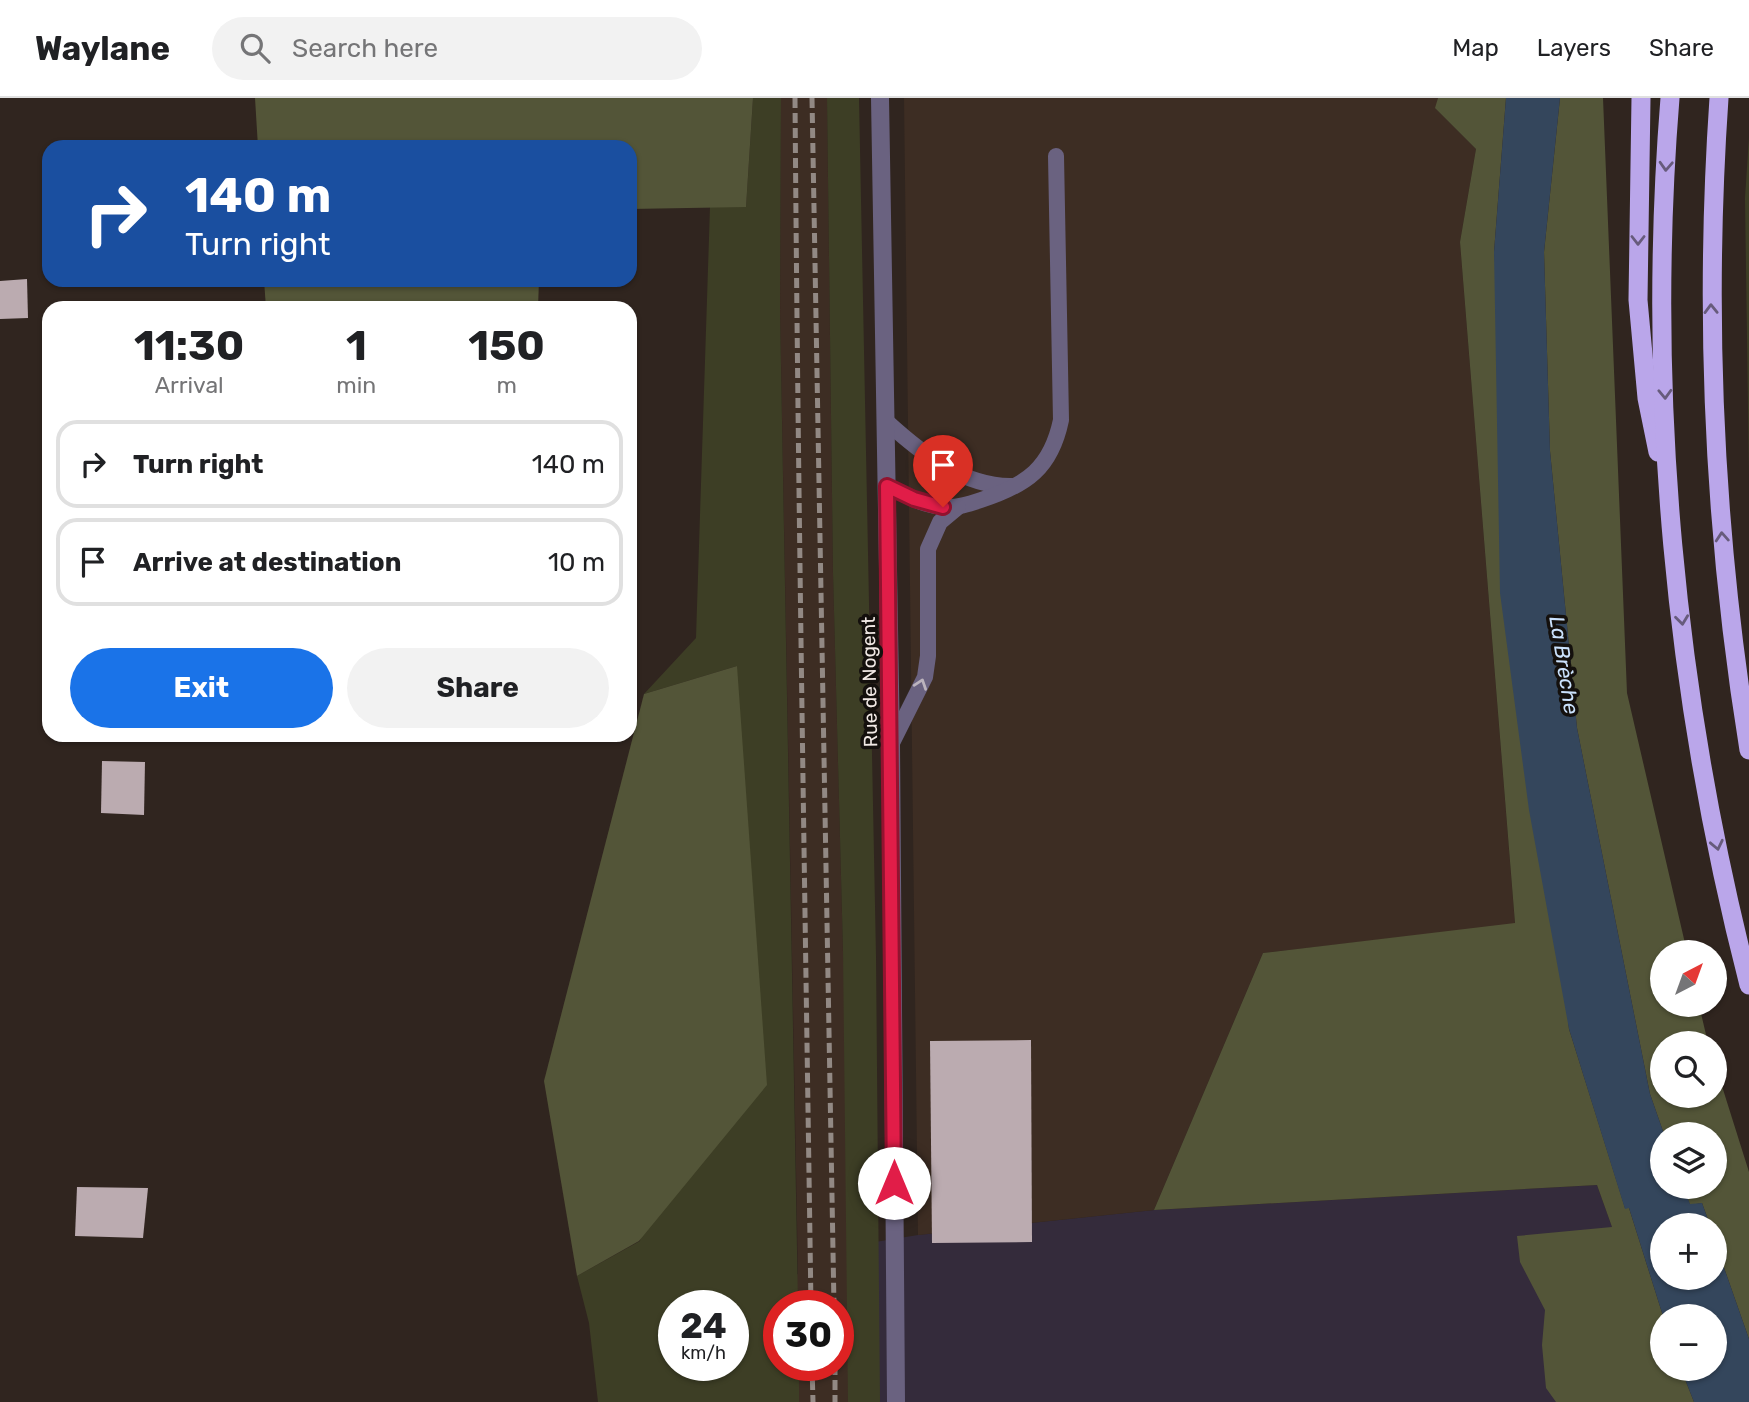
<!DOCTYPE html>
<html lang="en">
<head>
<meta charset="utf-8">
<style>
  :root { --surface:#fff; --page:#f2f2f2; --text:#202124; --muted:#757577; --line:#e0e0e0; --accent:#1a73e8 }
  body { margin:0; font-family:Rubik,sans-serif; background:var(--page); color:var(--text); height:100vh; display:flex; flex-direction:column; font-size:26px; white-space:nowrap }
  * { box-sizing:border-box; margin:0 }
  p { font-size:23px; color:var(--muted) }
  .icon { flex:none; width:38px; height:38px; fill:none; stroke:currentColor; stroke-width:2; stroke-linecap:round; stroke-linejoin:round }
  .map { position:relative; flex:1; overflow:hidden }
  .side { position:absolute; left:42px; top:203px; width:595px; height:441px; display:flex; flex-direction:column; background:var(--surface); border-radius:21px; box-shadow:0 2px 5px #0004 }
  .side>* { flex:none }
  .guide { position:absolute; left:42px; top:42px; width:595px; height:147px; border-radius:21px; box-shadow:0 2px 5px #0004; background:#1a4fa0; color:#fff; overflow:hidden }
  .needle { width:46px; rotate:41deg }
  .tools { position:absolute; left:1650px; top:842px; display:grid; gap:14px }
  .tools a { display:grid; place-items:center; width:77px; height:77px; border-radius:50%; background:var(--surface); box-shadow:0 2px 5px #0004; font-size:35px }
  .speed { position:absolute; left:658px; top:1192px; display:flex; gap:14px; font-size:35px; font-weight:700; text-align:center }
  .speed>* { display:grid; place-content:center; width:91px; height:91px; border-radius:50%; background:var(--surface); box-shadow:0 2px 5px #0004; line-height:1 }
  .speed small { font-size:18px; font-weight:400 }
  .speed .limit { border:10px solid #d22; background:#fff; color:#111 }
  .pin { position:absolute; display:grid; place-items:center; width:60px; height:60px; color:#fff; margin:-72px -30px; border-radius:50% 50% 50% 0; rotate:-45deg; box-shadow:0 0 7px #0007 }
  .pin .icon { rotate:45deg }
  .me { position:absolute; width:77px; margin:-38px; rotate:0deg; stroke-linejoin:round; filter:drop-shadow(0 0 5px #0008) }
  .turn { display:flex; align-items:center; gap:24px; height:147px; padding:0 28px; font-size:32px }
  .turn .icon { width:91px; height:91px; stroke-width:2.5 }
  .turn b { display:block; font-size:49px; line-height:60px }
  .eta { display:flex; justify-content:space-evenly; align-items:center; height:119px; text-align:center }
  .eta b { font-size:42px; font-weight:700; line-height:49px }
  .cta { display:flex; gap:14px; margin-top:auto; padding:14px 28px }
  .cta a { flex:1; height:80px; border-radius:42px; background:var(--accent); color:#fff; font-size:28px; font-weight:700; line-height:80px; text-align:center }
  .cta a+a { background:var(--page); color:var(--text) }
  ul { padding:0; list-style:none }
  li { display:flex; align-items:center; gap:21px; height:88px; margin:0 14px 10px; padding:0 14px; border:4px solid var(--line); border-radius:21px }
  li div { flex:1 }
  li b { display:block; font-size:26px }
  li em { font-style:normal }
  header { display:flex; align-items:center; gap:42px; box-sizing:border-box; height:98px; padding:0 35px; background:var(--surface); border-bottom:2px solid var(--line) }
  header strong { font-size:33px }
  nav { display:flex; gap:38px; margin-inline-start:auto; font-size:24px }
  .search { width:490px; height:63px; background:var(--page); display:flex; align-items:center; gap:18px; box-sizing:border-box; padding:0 24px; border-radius:38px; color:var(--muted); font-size:26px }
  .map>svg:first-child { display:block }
</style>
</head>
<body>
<header>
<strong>Waylane</strong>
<div class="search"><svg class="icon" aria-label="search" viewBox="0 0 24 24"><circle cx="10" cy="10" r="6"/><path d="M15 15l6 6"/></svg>Search here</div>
<nav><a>Map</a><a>Layers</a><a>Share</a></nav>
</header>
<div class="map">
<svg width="1749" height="1304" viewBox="0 0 1749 1304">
  <rect width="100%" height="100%" fill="#30251f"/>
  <polygon fill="#342b3b" points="1597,1087 1675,1304 877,1304 863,1146 918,1137 1154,1112"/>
  <g fill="#3d2d23" fill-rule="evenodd">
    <path d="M781 0H827L833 475 843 853 877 1304H776L774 1186 798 1176 780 212ZM779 1208H838V1267H779Z"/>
    <polygon points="904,0 1438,0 1436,11 1476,51 1460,144 1515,826 1263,855 1154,1112 918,1137"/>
  </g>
  <g fill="#3d3e25" fill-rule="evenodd">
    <path d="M753 0H781L780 212 798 1207 779 1208V1267H799V1304H598L589 1225 577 1178 640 1143 737 568 644 596 696 540 710 109H746ZM674 1208H733V1267H674Z"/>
    <polygon points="827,0 859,0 876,858 880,1304 848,1304 843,853 833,475"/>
    <polygon points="1749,39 1749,378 1745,100"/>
  </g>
  <g fill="#535538">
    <polygon points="255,0 753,0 746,109 630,111 630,49 258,49"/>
    <polygon points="1438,0 1506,0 1494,154 1569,931 1625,1110 1629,1110 1663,1218 1662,1270 1681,1271 1694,1304 1556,1304 1546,1290 1542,1247 1545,1212 1520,1164 1517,1138 1612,1129 1597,1087 1154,1112 1263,855 1515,825 1460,144 1476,51 1435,10"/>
    <polygon points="1560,0 1603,0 1627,595 1687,854 1662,854 1662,906 1699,907 1708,945 1662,945 1662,998 1715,998 1715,966 1749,1074 1749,1241 1715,1144 1715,1127 1710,1127 1702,1105 1690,1107 1683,1089 1715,1088 1715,1036 1664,1036 1650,996 1577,630 1550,353 1544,154"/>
    <polygon points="264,182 539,182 538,210 266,210"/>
    <polygon points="737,568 767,987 639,1143 577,1178 544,983 644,596"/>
  </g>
  <polygon fill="#34465c" points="1506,0 1560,0 1544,154 1550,353 1577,630 1650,996 1664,1036 1662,1088 1683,1089 1690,1106 1702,1105 1710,1127 1662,1127 1662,1180 1715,1180 1715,1144 1749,1241 1749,1304 1694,1304 1681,1271 1715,1270 1715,1218 1663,1218 1629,1110 1625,1111 1569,931 1529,712 1500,495 1494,154"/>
  <g fill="#bbabb0">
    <polygon points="27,181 28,220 0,221 0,183"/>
    <polygon points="102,663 145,664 144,717 101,715"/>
    <polygon points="1031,942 1032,1144 932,1145 930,943"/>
    <polygon points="77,1089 148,1090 143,1140 75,1138"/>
  </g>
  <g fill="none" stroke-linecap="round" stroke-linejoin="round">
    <g stroke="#6a6280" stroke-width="16">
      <path d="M887 324C921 355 964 389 1012 388"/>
      <path d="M887 388C905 397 924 408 944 409 957 410 969 406 981 402 1027 387 1051 370 1061 322L1056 58"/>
      <polyline points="891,647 925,579 928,558 928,451 940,424 958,409"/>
    </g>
    <polyline stroke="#6a6280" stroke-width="18" points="880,0 891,647 896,1304"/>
    <g stroke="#baa6ea" stroke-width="19">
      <polyline points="1641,0 1638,202 1647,300 1658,354"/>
      <path d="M1670 0C1646 296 1675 600 1749 887"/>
      <path d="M1719 0C1704 218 1714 436 1749 652"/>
    </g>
    <g stroke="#928984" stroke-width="5" stroke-dasharray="10 5" stroke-linecap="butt">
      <path d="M795 0C798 403 805 805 811 1208"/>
      <polyline points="812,0 834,1208"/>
      <polyline points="812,1267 813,1304"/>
      <polyline points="835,1267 835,1304"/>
    </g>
  </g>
  <defs><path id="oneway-chevron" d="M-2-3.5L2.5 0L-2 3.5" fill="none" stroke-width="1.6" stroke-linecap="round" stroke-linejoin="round" transform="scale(1.75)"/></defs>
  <g stroke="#675b7c">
    <use href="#oneway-chevron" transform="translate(1666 68) rotate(93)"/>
    <use href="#oneway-chevron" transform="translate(1638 142) rotate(90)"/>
    <use href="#oneway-chevron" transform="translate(1711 211) rotate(-91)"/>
    <use href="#oneway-chevron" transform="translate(1665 296) rotate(88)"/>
    <use href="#oneway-chevron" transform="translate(1722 439) rotate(-94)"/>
    <use href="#oneway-chevron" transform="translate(1682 522) rotate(83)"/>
    <use href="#oneway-chevron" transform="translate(1717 747) rotate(78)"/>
  </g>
  <use stroke="#bbb3bd" href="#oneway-chevron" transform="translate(921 586) rotate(-71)"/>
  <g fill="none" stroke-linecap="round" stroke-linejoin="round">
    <g stroke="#92132f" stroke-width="18">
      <polyline id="route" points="894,1085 887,388 914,401 943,409"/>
    </g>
    <use href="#route" stroke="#e11d48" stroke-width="12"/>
  </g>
  <g text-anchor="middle" stroke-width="7" stroke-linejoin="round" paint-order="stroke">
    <g font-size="19" fill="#f1e9e5" stroke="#14100d">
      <text transform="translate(869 584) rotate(-91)" y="7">Rue de Nogent</text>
    </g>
    <g font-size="21" font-style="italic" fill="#cbe2fd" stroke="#14100d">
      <text transform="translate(1564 567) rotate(81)" y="7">La Brèche</text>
    </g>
  </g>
</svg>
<div class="tools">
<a><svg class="needle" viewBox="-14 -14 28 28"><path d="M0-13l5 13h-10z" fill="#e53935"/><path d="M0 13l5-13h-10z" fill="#757577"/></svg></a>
<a><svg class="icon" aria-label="search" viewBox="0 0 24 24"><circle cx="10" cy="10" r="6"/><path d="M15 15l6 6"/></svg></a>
<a><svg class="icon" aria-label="layers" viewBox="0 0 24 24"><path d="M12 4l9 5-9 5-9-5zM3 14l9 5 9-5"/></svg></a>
<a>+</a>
<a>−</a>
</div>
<div class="speed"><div>24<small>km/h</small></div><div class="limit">30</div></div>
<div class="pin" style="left:943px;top:409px;background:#d93025"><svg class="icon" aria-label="arrive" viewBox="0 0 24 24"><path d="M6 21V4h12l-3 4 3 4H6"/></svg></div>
<svg class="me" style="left:894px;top:1085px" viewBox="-20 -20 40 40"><circle r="19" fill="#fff"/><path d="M0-13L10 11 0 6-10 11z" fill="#e11d48"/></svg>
<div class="guide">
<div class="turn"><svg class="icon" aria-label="right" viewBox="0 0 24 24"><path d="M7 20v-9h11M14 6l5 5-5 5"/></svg><div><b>140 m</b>Turn right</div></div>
</div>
<section class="side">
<div class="eta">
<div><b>11:30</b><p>Arrival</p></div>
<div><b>1</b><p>min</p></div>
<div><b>150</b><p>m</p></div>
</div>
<ul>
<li><svg class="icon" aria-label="right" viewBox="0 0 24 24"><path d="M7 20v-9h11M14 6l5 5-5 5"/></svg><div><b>Turn right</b></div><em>140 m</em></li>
<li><svg class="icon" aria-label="arrive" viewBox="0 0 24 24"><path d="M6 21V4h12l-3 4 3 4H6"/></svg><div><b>Arrive at destination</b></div><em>10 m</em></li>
</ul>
<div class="cta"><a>Exit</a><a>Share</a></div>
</section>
</div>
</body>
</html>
